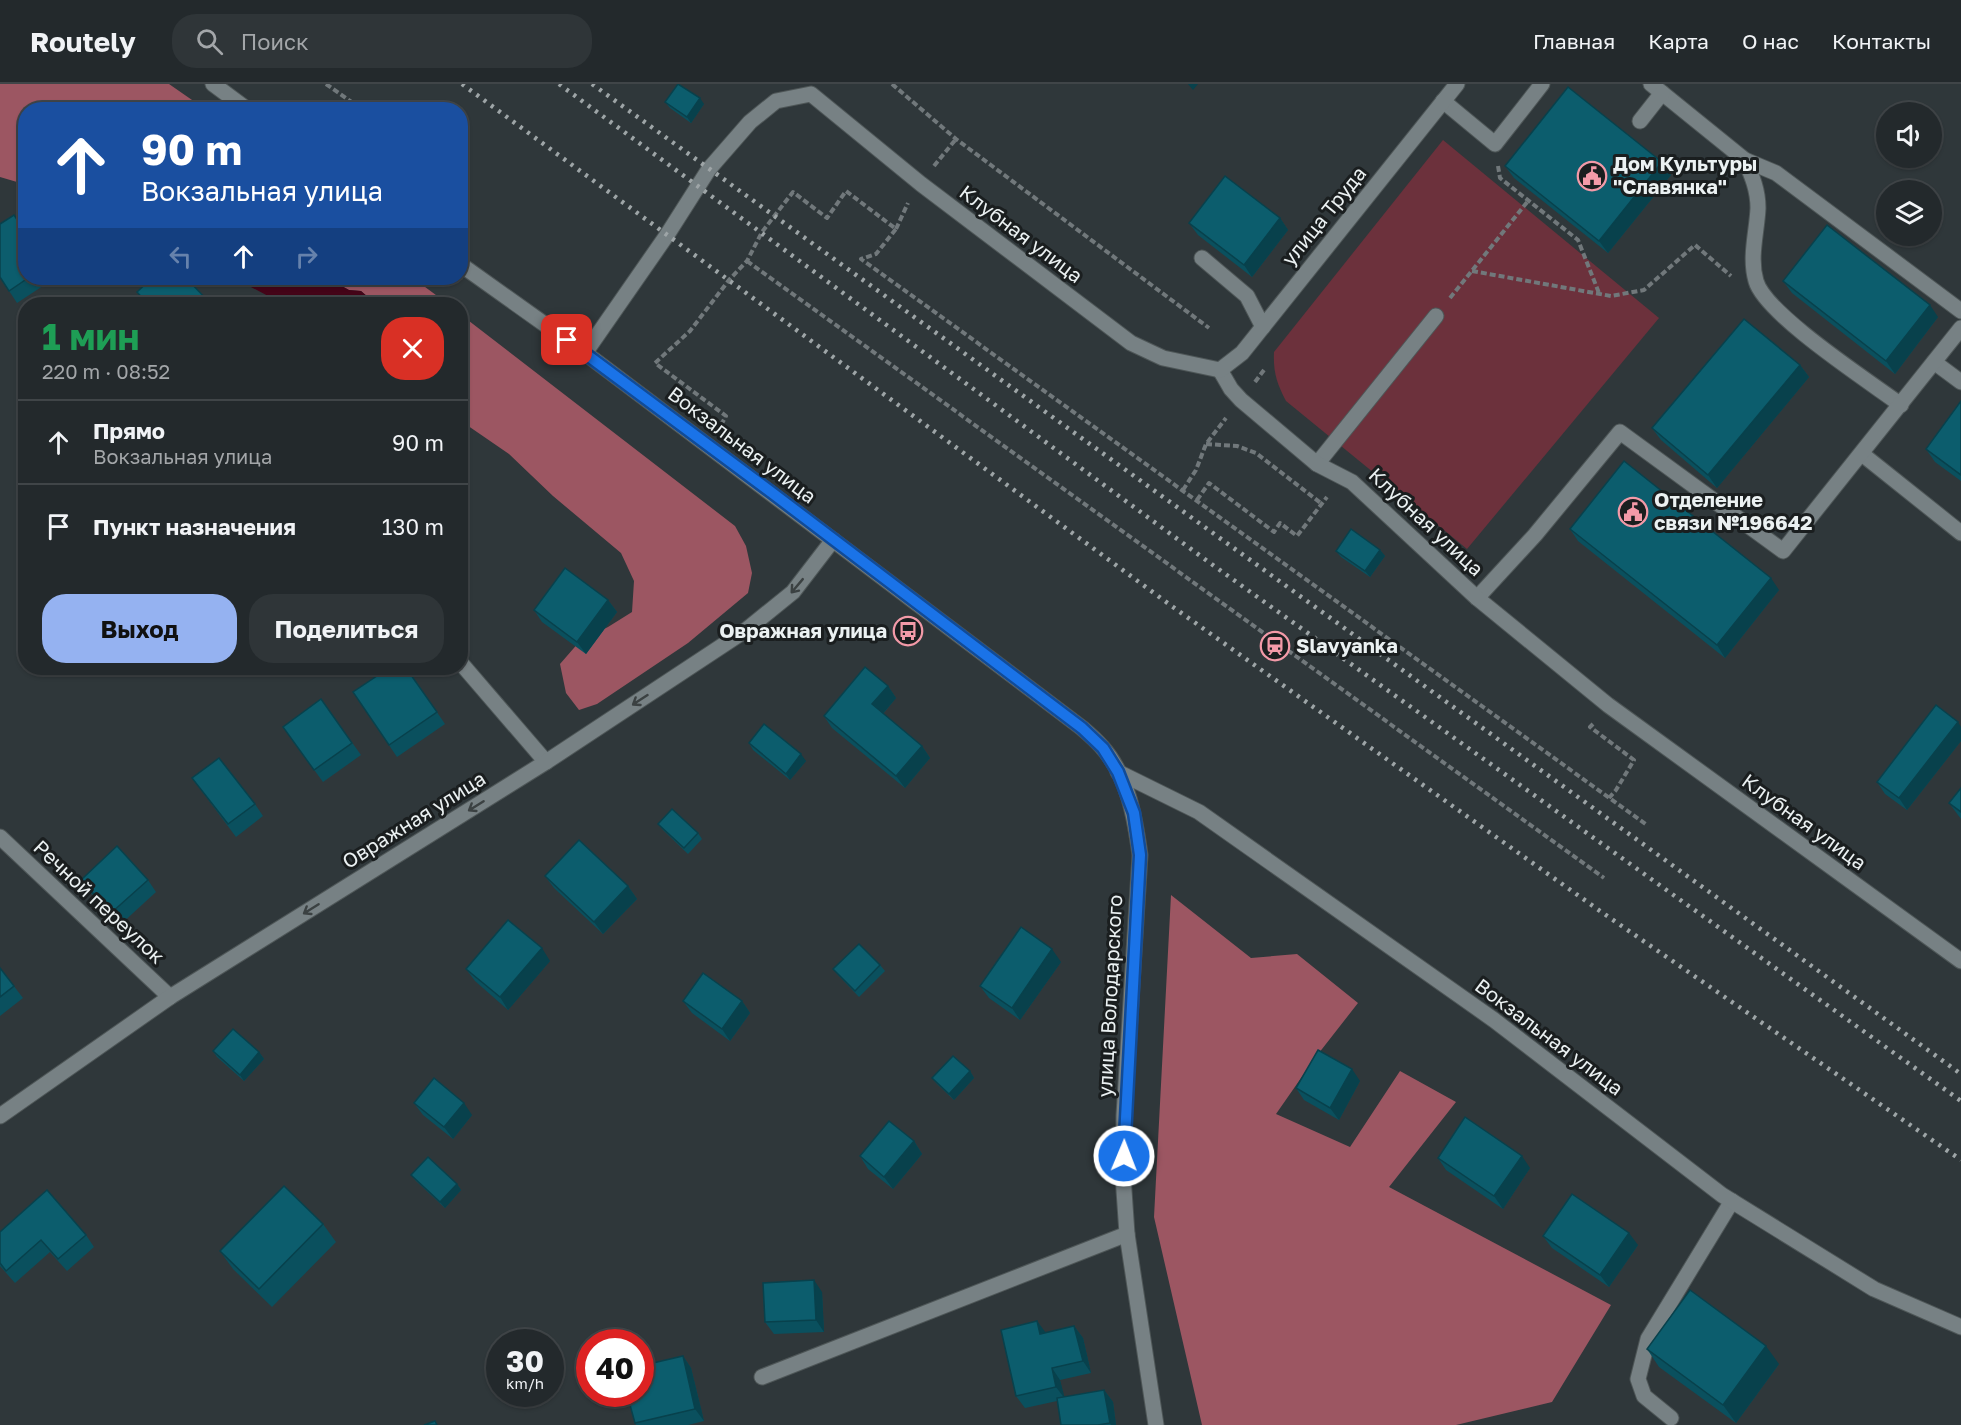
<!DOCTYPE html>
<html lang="ru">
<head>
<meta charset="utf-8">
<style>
  :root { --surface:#23292c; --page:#2f3538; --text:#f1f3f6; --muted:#a3a6a9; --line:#404548; --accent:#95b2f1 }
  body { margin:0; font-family:"Golos Text",sans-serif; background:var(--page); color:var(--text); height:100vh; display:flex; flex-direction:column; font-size:22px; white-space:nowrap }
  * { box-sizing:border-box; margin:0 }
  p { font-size:20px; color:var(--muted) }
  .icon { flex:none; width:33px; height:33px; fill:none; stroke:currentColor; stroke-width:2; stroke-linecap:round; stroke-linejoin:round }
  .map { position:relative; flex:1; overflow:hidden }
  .sheet { position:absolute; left:18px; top:213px; width:450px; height:378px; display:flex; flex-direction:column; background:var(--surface); border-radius:24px; box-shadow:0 2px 4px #0004,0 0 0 2px var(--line) }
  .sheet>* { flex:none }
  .hud { position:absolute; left:18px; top:18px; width:450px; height:183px; border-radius:24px; box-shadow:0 2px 4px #0004,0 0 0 2px var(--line); background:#1a4fa0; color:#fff; overflow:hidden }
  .fabs { position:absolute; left:1876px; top:18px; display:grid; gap:12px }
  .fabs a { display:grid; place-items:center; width:66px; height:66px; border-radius:50%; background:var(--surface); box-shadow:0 2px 4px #0004,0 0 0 2px var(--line); font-size:30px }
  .speed { position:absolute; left:486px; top:1245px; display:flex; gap:12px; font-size:30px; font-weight:700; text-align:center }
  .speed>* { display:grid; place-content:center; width:78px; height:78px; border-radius:50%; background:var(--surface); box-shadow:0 2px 4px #0004,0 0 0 2px var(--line); line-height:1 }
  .speed small { font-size:15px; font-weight:400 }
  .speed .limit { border:9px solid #d22; background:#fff; color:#111 }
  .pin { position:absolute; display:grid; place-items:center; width:51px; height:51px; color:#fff; margin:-26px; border-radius:12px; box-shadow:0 3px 9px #0006 }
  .me { position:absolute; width:66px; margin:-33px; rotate:1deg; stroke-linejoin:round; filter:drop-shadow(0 0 4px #0008) }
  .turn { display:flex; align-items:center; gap:21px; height:126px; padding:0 24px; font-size:27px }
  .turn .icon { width:78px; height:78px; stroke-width:2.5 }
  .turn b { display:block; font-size:42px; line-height:51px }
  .lanes { display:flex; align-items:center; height:57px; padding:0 24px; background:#0003; justify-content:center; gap:30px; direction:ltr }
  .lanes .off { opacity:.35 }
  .round { display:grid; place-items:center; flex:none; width:63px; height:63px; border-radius:24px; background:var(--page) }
  .overview { display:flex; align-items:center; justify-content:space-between; height:102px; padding:0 24px }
  h1 { font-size:36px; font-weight:700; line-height:45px; color:#1e9e55 }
  .primary-button { display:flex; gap:12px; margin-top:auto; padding:12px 24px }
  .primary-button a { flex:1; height:69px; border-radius:24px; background:var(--accent); color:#111; font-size:24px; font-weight:700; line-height:69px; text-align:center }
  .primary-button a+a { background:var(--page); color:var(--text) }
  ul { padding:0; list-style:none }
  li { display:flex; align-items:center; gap:18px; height:84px; padding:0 24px; border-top:2px solid var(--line) }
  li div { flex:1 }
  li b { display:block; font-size:22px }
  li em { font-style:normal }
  header { display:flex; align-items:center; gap:36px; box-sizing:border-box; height:84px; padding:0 30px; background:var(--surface); border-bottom:2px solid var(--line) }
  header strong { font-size:28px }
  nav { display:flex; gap:33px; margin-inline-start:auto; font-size:21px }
  .search { width:420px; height:54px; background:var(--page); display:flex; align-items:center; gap:15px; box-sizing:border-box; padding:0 21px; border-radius:24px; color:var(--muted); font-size:22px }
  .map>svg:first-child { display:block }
</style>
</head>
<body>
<header>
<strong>Routely</strong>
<div class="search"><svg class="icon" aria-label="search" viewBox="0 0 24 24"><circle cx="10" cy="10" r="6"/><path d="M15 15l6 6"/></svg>Поиск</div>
<nav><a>Главная</a><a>Карта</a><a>О нас</a><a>Контакты</a></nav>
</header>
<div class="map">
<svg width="1961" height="1341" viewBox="0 0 1961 1341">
  <rect width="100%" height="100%" fill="#2f373a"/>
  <path fill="#6c313c" d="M1443 56 1659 234 1467 465 1286 317C1277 300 1273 288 1274 268Z"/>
  <g fill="#9c5662">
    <polygon points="0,0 169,0 205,25 26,26 25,111 17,98 0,93"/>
    <polygon points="327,194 413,194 448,220 376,220 361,207 349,206"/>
    <polygon points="460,230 735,442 746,462 752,489 748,509 688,559 597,620 579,626 566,609 560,580 580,557 608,543 632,528 634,497 621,469 553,412 509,370 461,337"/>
    <polygon points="1171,811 1251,874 1297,870 1358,919 1315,974 1276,1030 1350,1063 1400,987 1456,1018 1389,1103 1611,1221 1552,1318 1456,1341 1202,1341 1154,1133"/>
  </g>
  <polygon fill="#440418" points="240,194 327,194 349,206 361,207 376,220 293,220 281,213 270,213 249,202"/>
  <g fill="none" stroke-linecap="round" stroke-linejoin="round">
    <g stroke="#4e5657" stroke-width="17">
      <g id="lane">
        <polyline points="1651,0 1745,76 1776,89 1961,227"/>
        <polyline points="1443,17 1495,60 1542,0"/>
        <polyline points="1640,37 1662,9"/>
        <path d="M1745 76C1752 92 1758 106 1758 124 1757 148 1749 173 1756 197 1765 230 1870 298 1901 321"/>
        <polyline points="1202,174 1247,212 1263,243"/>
        <polyline points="1934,278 1961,298"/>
        <polyline points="1862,370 1961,449"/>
        <polyline points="1317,380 1436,232"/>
        <polyline points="1477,514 1535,451 1620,348 1783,467 1961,244"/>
        <polyline points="460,578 546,678"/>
        <polyline points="762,1293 1127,1150"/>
        <polyline points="1671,1334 1644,1312 1638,1295 1648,1255 1732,1117"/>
      </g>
    </g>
    <g stroke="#4e5657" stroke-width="17">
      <g id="street">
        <polyline points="1220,286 1231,305 1241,316 1317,380 1352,398 1477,514 1608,621 1961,877"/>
        <polyline points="1118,688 1199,728 1494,936 1722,1111 1874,1205 1961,1243"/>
        <polyline points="0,753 170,913"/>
        <polyline points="0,1032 170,913 546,678 746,546 793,508 833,456"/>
      </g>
    </g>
    <g stroke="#4e5657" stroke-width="17">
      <g id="secondary">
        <polyline points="213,0 248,26"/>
        <path d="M460 180 585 269 1082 644C1089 650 1096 656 1102 663 1128 692 1135 734 1140 771L1124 1031 1123 1092 1127 1150 1156 1341"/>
        <polyline points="585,269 667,151 709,85 750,38 776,17 811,10 921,100 1131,259 1163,274 1220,286 1242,269 1457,0"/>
      </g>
    </g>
    <g stroke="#71787b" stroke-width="4" stroke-dasharray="6 3" stroke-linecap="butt">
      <polyline points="326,0 363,26"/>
      <polyline points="892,0 956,55 1209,244"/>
      <polyline points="934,82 956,55"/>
      <polyline points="1498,82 1500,94 1578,156 1599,209"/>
      <polyline points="896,145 908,119"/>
      <polyline points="747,177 1604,794"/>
      <polyline points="1472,187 1611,212 1644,206 1695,161 1731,192"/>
      <polyline points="1450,214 1528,117"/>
      <polyline points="1255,298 1264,286"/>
      <polyline points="721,341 726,332 655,279 690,247 729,196 747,177 762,148 793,108 827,134 846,107 896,145 876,170 861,175 1647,741"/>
      <polyline points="1206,360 1237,362 1256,369 1322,420"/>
      <polyline points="1183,406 1196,386 1206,360 1226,334"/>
      <polyline points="1197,416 1209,399 1274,448 1280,439 1297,452 1327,413"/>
      <polyline points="1593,640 1590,643 1634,676 1616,706 1609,714"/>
    </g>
    <use href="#lane" stroke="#778184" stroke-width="15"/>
    <use href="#street" stroke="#778184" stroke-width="15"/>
    <use href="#secondary" stroke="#778184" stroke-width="15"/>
    <g stroke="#9ea5a7" stroke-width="4.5" stroke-dasharray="3 6" stroke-linecap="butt">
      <polyline points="462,0 1173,523 1600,827 1961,1076"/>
      <polyline points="559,0 1210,479 1961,1017"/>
      <polyline points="592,0 1961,990"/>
    </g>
  </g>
  <g fill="#0a505e">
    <polygon points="665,18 704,20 691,39 670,24"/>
    <polygon points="1505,82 1671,91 1608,169 1514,94"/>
    <polygon points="14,131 26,149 26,194 55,194 17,219 0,193"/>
    <polygon points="1280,134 1288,146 1252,193 1198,151 1189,139"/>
    <polygon points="1783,197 1938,233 1895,290 1792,209"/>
    <polygon points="1800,281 1809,293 1717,404 1661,356 1652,344"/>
    <polygon points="1961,317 1961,397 1935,378 1926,365"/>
    <polygon points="1570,445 1779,506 1725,574 1578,457"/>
    <polygon points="1380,466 1385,472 1370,493 1341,473 1336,467"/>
    <polygon points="608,516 617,528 586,570 542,538 534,526"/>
    <polygon points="407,584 445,640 397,673 353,608"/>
    <polygon points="888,602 896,614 883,630 922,662 930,674 905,704 832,644 824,632"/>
    <polygon points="321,615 361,671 323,698 283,643"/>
    <polygon points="1961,643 1961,657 1907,726 1885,710 1877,698"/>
    <polygon points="749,659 806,677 790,696 753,666"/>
    <polygon points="192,694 255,720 263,732 236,753"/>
    <polygon points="1961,704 1961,735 1949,719"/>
    <polygon points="658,740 698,749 702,755 688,770 663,746"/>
    <polygon points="545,792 628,802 637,815 603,850 554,804"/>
    <polygon points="81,796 148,796 156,808 120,841 90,808"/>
    <polygon points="550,877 508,926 475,897 466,885"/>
    <polygon points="1061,878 1020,936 989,914 980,902"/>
    <polygon points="880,881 885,887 859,913 838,891 833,885"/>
    <polygon points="0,884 23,914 0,932"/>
    <polygon points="683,917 742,917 750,929 730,957 692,929"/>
    <polygon points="213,967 259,968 264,975 244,997 217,973"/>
    <polygon points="970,987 974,994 954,1016 937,1000 932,994"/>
    <polygon points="1360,997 1339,1036 1304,1016 1296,1004"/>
    <polygon points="414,1019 472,1031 453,1055 423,1031"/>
    <polygon points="914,1057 922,1070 893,1105 868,1085 860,1072"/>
    <polygon points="1438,1074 1530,1084 1503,1125 1446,1086"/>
    <polygon points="411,1091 457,1100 461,1106 445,1124 416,1097"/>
    <polygon points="323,1140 336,1158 272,1223 233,1185 220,1167"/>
    <polygon points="0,1148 86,1151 94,1163 67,1187 50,1168 15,1199 0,1182"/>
    <polygon points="1543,1152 1638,1161 1609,1203 1552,1164"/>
    <polygon points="822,1208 824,1248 774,1250 765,1238"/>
    <polygon points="1037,1237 1045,1249 1074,1242 1083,1254 1091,1289 1060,1296 1064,1313 1104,1306 1113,1318 1116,1341 1061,1341 1057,1317 1025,1324 1016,1312"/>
    <polygon points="1647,1265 1779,1280 1736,1339 1659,1283"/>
    <polygon points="683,1272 691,1284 704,1337 688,1341 636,1341 635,1339"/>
  </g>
  <g fill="#08414c">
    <polygon points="1188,0 1198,0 1193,6"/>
    <polygon points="700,14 704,20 691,39 687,33"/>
    <polygon points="1662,78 1671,91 1608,169 1599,157"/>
    <polygon points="1280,134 1288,146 1252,193 1244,181"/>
    <polygon points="1930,221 1938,233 1895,290 1886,277"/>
    <polygon points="1800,281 1809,293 1717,404 1708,391"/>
    <polygon points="460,397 464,403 460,408"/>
    <polygon points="1380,466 1385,472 1370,493 1365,487"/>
    <polygon points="1771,494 1779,506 1725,574 1717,561"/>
    <polygon points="608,516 617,528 586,570 577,558"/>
    <polygon points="888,602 896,614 880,633 872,620"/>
    <polygon points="1958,638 1961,643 1961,657 1907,726 1899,714"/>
    <polygon points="922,662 930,674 905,704 896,692"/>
    <polygon points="801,670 806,677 790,696 786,690"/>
    <polygon points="628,802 637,815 603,850 594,838"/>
    <polygon points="542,864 550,877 508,926 500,913"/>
    <polygon points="1052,865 1061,878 1020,936 1012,924"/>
    <polygon points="742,917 750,929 730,957 722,945"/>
    <polygon points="259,968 264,975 244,997 240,991"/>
    <polygon points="1352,985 1360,997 1339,1036 1330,1024"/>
    <polygon points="970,987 974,994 954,1016 949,1010"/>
    <polygon points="464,1019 472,1031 453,1055 444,1043"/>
    <polygon points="914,1057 922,1070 893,1105 884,1093"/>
    <polygon points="1522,1072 1530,1084 1503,1125 1494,1112"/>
    <polygon points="457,1100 461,1106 445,1124 440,1118"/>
    <polygon points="1629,1149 1638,1161 1609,1203 1600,1191"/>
    <polygon points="814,1196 822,1208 824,1248 816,1236"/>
    <polygon points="1037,1237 1046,1249 1040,1250"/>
    <polygon points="1074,1242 1083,1254 1091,1289 1083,1277"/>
    <polygon points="1766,1262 1779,1280 1736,1339 1723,1321"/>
    <polygon points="683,1272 691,1284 704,1337 695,1325"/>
    <polygon points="1052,1284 1060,1296 1065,1315 1056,1303"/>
    <polygon points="1104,1306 1113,1318 1116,1341 1111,1341 1110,1339"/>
  </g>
  <g fill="#0c5d6d" stroke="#08414c" stroke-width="1.5">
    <polygon points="678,0 700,14 687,33 665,18"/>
    <polygon points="1568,3 1662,78 1599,157 1505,82"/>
    <polygon points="1225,92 1280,134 1244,181 1189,139"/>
    <polygon points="14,131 26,149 26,194 28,194 9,207 0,193 0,140"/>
    <polygon points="1827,141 1930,221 1886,277 1783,197"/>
    <polygon points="152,194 186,194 211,220 148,220 137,208"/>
    <polygon points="1744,235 1800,281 1708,391 1652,344"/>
    <polygon points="1961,317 1961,391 1926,365"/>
    <polygon points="1624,377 1771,494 1717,561 1570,445"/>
    <polygon points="1351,445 1380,466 1365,487 1336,467"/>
    <polygon points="565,484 608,516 577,558 534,526"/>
    <polygon points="865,583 888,602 872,620 922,662 896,692 824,632"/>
    <polygon points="389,584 406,584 437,628 389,661 353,608"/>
    <polygon points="321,615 352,659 314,686 283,643"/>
    <polygon points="1936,621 1958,638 1899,714 1877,698"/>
    <polygon points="764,640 801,670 786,690 749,659"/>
    <polygon points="219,674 255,720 228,740 192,694"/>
    <polygon points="1961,704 1961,728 1949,719"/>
    <polygon points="672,725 698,749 684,764 658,740"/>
    <polygon points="579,756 628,802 594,838 545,792"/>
    <polygon points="117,762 148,796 111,829 81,796"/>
    <polygon points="508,836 542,864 500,913 466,885"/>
    <polygon points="1021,843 1052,865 1012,924 980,902"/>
    <polygon points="859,860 880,881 855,907 833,885"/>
    <polygon points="0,884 14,902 0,913"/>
    <polygon points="703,889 742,917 722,945 683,917"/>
    <polygon points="233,945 259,968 240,991 213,967"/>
    <polygon points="1318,966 1352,985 1330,1024 1296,1004"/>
    <polygon points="953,972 970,987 949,1010 932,994"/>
    <polygon points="434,994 464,1019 444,1043 414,1019"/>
    <polygon points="1465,1033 1522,1072 1494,1112 1438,1074"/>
    <polygon points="889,1037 914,1057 884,1093 860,1072"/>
    <polygon points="428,1073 457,1100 440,1118 411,1091"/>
    <polygon points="284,1102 323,1140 259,1205 220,1167"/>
    <polygon points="47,1106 86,1151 58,1175 41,1156 6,1187 0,1179 0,1148"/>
    <polygon points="1572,1110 1629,1149 1600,1191 1543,1152"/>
    <polygon points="814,1196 816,1236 765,1238 763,1199"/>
    <polygon points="1690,1206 1766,1262 1723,1321 1647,1265"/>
    <polygon points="1037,1237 1040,1250 1074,1242 1083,1277 1052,1284 1056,1303 1016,1312 1001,1246"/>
    <polygon points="683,1272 695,1325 635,1339 627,1310 640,1310 640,1282"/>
    <polygon points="1104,1306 1110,1339 1098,1341 1061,1341 1057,1314"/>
    <polygon points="435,1337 437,1341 424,1341"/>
  </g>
  <defs><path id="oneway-shaft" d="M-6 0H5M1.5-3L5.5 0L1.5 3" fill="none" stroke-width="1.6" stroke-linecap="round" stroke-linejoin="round" transform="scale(1.5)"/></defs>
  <g stroke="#3b4142">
    <use href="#oneway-shaft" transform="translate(797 502) rotate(130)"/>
    <use href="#oneway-shaft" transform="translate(640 616) rotate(147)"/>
    <use href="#oneway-shaft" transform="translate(476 722) rotate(148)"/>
    <use href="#oneway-shaft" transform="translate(311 825) rotate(148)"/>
  </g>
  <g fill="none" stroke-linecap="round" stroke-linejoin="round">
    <g stroke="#114b97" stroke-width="15">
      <polyline id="route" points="567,256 771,408 1082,644 1103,664 1118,688 1134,729 1140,771 1124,1072"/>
    </g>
    <use href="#route" stroke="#1a73e8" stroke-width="10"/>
  </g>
  <defs>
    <g id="civic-ring" transform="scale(1.5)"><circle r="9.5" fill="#1a1e1f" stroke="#f39aa8" stroke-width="1.5"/><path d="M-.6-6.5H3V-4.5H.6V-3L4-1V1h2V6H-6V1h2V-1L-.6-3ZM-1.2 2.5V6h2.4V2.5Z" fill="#f39aa8"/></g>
    <g id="bus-ring" transform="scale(1.5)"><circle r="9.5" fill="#1a1e1f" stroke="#f39aa8" stroke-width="1.5"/><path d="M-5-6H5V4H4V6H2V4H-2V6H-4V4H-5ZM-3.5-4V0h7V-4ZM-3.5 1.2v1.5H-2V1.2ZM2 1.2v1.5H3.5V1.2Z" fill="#f39aa8"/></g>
    <g id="station-ring" transform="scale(1.5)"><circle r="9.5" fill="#1a1e1f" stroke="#f39aa8" stroke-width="1.5"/><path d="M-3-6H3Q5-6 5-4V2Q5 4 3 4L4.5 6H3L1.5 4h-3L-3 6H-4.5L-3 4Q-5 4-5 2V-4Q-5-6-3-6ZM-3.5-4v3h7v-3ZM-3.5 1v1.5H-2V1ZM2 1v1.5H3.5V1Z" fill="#f39aa8"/></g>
  </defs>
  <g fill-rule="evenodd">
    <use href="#civic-ring" x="1592" y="92"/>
    <use href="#civic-ring" x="1633" y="428"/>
    <use href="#bus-ring" x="908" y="547"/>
    <use href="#station-ring" x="1275" y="562"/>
  </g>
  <g text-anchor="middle" stroke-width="6" stroke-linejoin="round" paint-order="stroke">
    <g font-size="20" font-weight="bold" fill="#ebf1f2" stroke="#1a1e1f" text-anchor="start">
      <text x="1613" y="87">Дом Культуры<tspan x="1613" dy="23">"Славянка"</tspan></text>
      <text x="1654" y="423">Отделение<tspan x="1654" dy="23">связи №196642</tspan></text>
      <text x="887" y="554" text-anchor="end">Овражная улица</text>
      <text x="1296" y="569">Slavyanka</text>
    </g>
    <g font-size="20" fill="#ebf1f2" stroke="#1a1e1f">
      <text transform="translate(1324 132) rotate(-51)" y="7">улица Труда</text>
      <text transform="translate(1021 150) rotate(37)" y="7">Клубная улица</text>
      <text transform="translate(742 361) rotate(37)" y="7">Вокзальная улица</text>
      <text transform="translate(1426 438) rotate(43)" y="7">Клубная улица</text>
      <text transform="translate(414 736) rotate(-32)" y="7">Овражная улица</text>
      <text transform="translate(1804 738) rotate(36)" y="7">Клубная улица</text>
      <text transform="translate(99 818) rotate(43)" y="7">Речной переулок</text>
      <text transform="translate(1110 912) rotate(-87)" y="7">улица Володарского</text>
      <text transform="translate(1549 953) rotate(37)" y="7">Вокзальная улица</text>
    </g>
  </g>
</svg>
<div class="fabs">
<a><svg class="icon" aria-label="sound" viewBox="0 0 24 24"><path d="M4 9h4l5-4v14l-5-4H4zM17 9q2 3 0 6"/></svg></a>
<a><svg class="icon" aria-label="layers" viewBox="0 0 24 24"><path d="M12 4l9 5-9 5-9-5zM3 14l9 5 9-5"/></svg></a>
</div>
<div class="speed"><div>30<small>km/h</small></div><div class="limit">40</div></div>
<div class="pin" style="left:567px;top:256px;background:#d93025"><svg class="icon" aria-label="arrive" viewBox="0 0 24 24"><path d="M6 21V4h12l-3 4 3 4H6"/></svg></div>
<svg class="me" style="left:1124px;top:1072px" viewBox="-20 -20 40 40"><circle r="17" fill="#1a73e8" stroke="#fff" stroke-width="3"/><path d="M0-11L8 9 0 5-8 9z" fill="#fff"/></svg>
<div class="hud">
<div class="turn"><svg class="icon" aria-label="ahead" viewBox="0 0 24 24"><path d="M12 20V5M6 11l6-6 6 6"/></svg><div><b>90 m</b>Вокзальная улица</div></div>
<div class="lanes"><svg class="icon off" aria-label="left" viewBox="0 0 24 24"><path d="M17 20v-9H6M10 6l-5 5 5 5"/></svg><svg class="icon" aria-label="ahead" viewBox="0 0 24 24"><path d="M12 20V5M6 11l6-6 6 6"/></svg><svg class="icon off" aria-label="right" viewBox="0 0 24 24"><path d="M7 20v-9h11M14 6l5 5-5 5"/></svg></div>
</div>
<section class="sheet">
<div class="overview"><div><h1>1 мин</h1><p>220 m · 08:52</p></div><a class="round" style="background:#d93025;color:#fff"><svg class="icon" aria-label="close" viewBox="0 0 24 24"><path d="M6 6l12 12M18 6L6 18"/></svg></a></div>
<ul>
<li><svg class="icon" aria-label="ahead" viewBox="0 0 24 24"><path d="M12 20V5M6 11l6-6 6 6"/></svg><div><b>Прямо</b><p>Вокзальная улица</p></div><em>90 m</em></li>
<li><svg class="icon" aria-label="arrive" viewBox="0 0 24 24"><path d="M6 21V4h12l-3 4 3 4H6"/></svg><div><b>Пункт назначения</b></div><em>130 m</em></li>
</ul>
<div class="primary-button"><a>Выход</a><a>Поделиться</a></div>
</section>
</div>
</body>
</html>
